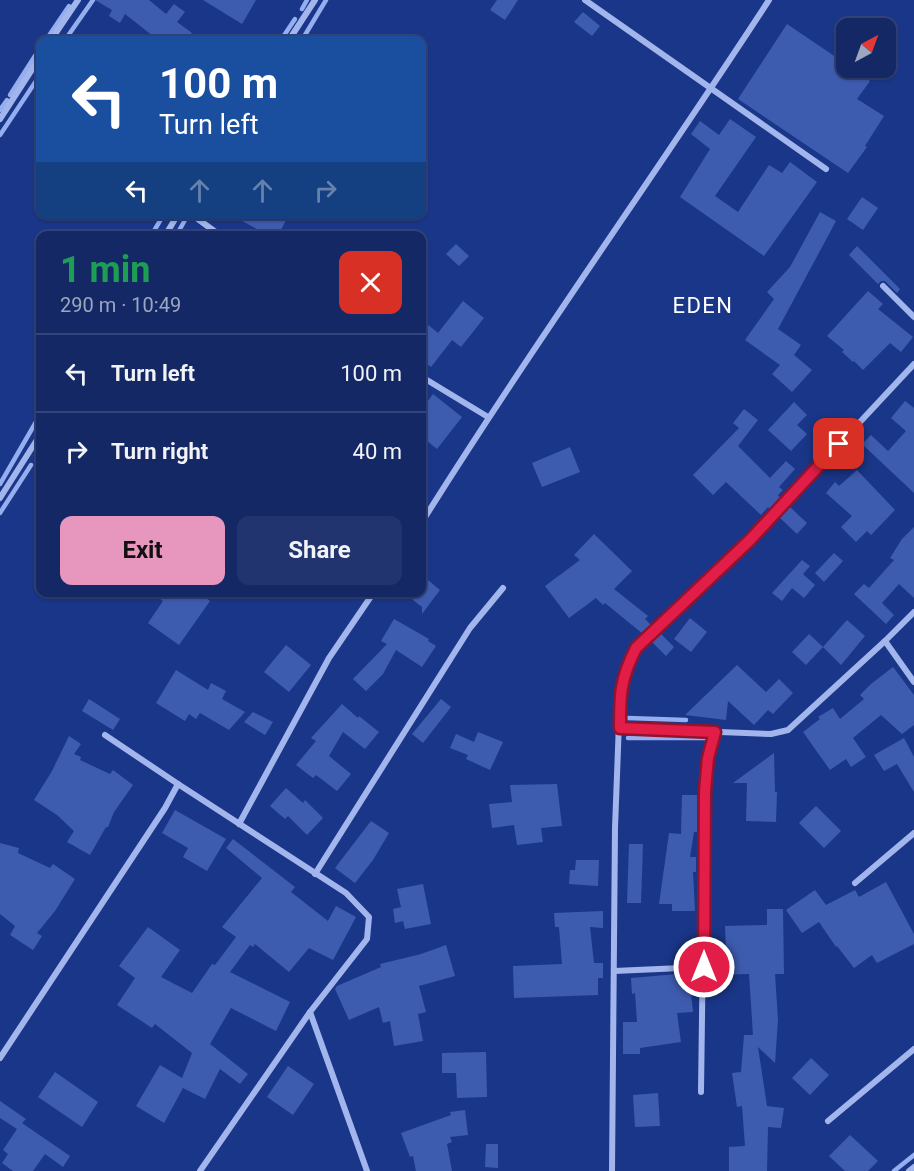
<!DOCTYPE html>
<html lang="en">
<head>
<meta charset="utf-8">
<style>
  :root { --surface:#142866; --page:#21346f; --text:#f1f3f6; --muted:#9da6bf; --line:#33447a; --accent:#e797bd }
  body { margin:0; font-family:Roboto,sans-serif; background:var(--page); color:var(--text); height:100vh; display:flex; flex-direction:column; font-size:22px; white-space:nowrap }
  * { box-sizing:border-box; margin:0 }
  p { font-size:20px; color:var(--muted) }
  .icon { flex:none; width:33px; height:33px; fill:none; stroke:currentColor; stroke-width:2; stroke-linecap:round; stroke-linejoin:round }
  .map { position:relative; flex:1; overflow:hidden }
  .side { position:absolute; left:36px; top:231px; width:390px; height:366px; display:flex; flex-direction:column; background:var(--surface); border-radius:12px; box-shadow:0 2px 4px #0004,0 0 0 2px var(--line) }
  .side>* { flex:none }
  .banner { position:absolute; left:36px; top:36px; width:390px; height:183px; border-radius:12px; box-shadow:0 2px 4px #0004,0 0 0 2px var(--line); background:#1a4fa0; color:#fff; overflow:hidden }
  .needle { width:39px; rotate:41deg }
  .controls { position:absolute; left:836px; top:18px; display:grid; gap:12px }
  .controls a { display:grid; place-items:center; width:60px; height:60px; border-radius:12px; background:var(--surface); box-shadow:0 2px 4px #0004,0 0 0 2px var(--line); font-size:30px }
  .pin { position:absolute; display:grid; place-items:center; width:51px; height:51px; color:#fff; margin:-26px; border-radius:12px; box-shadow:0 3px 9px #0006 }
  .me { position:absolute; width:66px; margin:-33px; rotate:0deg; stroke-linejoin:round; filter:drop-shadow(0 0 4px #0008) }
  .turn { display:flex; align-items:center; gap:21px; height:126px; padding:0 24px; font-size:27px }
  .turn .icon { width:78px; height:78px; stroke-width:2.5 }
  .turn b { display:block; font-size:42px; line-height:51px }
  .lanes { display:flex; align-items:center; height:57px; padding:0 24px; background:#0003; justify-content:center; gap:30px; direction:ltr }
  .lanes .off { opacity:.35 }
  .round { display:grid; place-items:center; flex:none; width:63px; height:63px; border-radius:12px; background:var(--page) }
  .head { display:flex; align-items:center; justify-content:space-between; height:102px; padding:0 24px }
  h1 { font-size:36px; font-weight:700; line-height:45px; color:#1e9e55 }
  .primary-button { display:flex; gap:12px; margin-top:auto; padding:12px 24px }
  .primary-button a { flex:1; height:69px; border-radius:12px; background:var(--accent); color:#111; font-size:24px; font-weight:700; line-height:69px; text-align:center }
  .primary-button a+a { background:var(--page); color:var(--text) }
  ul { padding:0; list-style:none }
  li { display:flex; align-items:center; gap:18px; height:78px; padding:0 24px; border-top:2px solid var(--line) }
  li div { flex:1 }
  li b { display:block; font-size:22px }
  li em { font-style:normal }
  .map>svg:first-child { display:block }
</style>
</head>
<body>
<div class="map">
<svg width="914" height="1171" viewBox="0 0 914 1171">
  <rect width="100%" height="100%" fill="#1a3688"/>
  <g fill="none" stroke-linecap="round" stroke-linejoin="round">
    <g stroke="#95aeef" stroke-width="4.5">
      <polyline points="302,9 307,0"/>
      <polyline points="46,40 69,6"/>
      <polyline points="65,40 93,0"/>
      <polyline points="281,40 295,19"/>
      <polyline points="302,40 326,0"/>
      <polyline points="10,95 40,48"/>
      <polyline points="0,110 7,100"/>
      <polyline points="0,135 40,75"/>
      <polyline points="151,236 164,214"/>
      <polyline points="176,236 185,220"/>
      <polyline points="0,484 40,415"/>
      <polyline points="0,513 31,465"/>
      <polyline points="627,718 686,720"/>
      <polyline points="628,738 706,738"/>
      <polyline points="894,1171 914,1155"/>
    </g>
  </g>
  <g fill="#3e5caf">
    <polygon points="95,0 149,0 166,14 174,4 185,12 177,22 192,33 186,40 158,40 125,14 120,23 109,16 112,10"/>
    <polygon points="203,0 256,0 242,24"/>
    <polygon points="497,0 518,0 505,20 490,10"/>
    <polygon points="583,12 600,26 592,36 574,22"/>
    <polygon points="787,24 846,64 846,68 851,68 870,81 857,99 884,116 865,146 867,147 848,173 738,99"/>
    <polygon points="730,119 756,137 715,196 738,212 769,165 782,173 790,162 817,182 764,256 680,197 710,149 691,134 700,121 719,135"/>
    <polygon points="862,197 878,208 863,230 847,219"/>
    <polygon points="820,212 836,221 778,329 801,345 794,355 812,370 792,392 772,374 780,365 745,340 774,299 767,292 790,267"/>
    <polygon points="229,214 289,214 278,236 270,236"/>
    <polygon points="456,244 469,256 459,266 446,254"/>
    <polygon points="857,246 900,289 897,293 885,281 881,281 878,284 849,255"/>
    <polygon points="868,291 883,304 878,309 913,337 901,352 890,343 863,370 854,361 853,362 842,352 844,350 827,336"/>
    <polygon points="463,301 484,318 461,347 452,340 431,367 422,360 422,320 438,333"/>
    <polygon points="433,394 462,417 437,449 422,437 422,409"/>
    <polygon points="905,401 914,408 914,493 862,444 871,435 888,451 906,431 891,418"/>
    <polygon points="794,402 807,415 797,425 807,434 791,451 768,430"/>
    <polygon points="744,409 758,420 738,446 770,478 786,461 795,469 779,487 783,490 778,495 781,499 771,510 768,507 761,515 726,482 713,495 693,475 739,428 733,423"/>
    <polygon points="570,447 580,472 542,487 532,463"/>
    <polygon points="857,470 895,510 871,535 867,531 856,542 841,527 852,516 826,493 835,482 839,486"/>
    <polygon points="789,506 807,523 797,534 779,517"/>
    <polygon points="914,527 914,598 899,584 882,603 894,615 886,624 854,594 864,584 869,588 894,560 890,558 902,539"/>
    <polygon points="594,534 632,571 614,589 648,616 645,619 652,626 643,634 605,603 603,605 596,598 569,618 545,586 580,560 574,555"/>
    <polygon points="834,553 843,561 824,582 815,573"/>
    <polygon points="802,560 810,566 803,574 815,585 804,598 792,588 782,601 772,593"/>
    <polygon points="422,575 440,590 422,614 422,607 403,592 422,592"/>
    <polygon points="151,592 198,592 210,601 179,645 148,623 163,601"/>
    <polygon points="690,618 707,632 691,652 674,639"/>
    <polygon points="394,619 429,639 428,641 436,646 422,667 396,650 383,674 366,691 353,679 387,644 381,641"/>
    <polygon points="847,620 865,636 841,665 823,647"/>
    <polygon points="660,633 674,647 666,656 651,641"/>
    <polygon points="809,634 823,647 806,665 792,652"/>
    <polygon points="286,645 311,665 289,692 264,672"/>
    <polygon points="737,665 766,692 779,679 793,693 773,714 768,710 754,725 728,701 726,720 685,715"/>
    <polygon points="893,667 914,695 914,725 902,734 881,715 853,738 866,757 851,767 846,759 830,770 803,732 820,719 818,717 833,708 840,719 864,699 860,695 871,684"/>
    <polygon points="176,670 208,690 211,683 226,691 222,699 245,712 229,730 200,713 196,719 189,714 185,721 156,703"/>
    <polygon points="89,699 120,719 113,730 82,711"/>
    <polygon points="441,699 451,707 423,743 412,734"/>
    <polygon points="342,704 358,718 359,716 379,732 365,749 343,732 329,756 351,774 337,791 316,775 313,778 296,765 316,741 311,738"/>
    <polygon points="253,712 273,722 265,735 244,722"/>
    <polygon points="478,732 503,742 490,770 466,759 468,755 450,748 456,734 474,742"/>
    <polygon points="69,736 81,744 74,754 81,757 80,760 110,774 113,770 133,785 114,812 108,827 106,827 90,855 67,842 74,831 57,815 34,800 52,771"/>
    <polygon points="904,738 914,757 914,792 897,764 884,771 874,755"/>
    <polygon points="774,753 775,792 777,792 776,822 746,821 747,783 733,783"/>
    <polygon points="557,784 562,826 541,828 543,842 517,845 514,825 492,828 489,804 512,802 510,785"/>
    <polygon points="286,788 303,803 305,800 323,818 307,835 288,816 285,819 270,806"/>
    <polygon points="682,795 697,795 697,832 694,832 690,857 696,857 696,872 693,872 695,911 672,911 672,904 659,904 669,833 681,834"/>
    <polygon points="816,806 841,831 824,848 799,823"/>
    <polygon points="175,810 226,839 207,871 183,857 188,848 162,833"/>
    <polygon points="371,821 389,833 373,860 355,883 335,868"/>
    <polygon points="233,839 295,887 291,892 328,921 336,906 356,917 333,960 309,948 289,972 255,944 253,947 250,945 230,972 290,1002 276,1031 231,1008 210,1044 248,1074 240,1084 220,1069 205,1099 183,1088 164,1123 136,1106 160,1065 182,1078 192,1053 155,1024 152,1028 117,1005 135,978 119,966 148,927 180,950 161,977 192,993 212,964 215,965 236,937 222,927 262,878 226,848"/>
    <polygon points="0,843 19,848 18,853 50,868 53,864 75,879 55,911 37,933 42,936 33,950 10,935 15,926 0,914"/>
    <polygon points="629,844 643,844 641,903 627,903"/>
    <polygon points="576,860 599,860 598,886 569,884 570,870 575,870"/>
    <polygon points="886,882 914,934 914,944 877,963 872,955 854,968 837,946 836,947 819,922 802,933 786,910 815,890 826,905 855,890 859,897"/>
    <polygon points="423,884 431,924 405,929 403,921 395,923 393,909 401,907 397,889"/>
    <polygon points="767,909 783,909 784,974 775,974 778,1020 775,1063 758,1047 767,1106 784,1108 781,1128 768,1127 767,1171 729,1171 729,1147 745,1146 742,1106 737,1107 732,1073 741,1072 744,1035 753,1035 749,974 717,975 715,953 726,952 725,926 767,925"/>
    <polygon points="603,911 603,928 590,927 594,963 603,963 603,978 598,978 598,995 514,998 513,966 562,964 559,927 555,927 554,913"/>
    <polygon points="446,945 455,976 419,986 426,1012 418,1014 423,1041 394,1046 390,1021 383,1023 379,1007 349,1020 335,989 337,986 381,967 380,964 421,954"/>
    <polygon points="689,973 693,1012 677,1013 681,1042 640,1048 640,1054 623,1054 623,1022 637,1022 635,993 632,994 631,978"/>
    <polygon points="486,1052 487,1097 457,1098 456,1073 442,1073 442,1053"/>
    <polygon points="811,1058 829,1075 810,1095 792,1078"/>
    <polygon points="288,1066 314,1084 293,1115 267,1097"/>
    <polygon points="55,1072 98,1102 82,1127 38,1097"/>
    <polygon points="658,1093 660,1126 635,1127 633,1095"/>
    <polygon points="0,1101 26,1119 22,1123 70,1156 63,1167 45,1154 33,1171 13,1171 2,1163 8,1154 3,1150 17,1129 0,1118"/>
    <polygon points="465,1110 468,1135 450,1137 452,1142 447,1144 452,1171 416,1171 413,1156 410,1157 401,1133 451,1115 450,1112"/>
    <polygon points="850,1135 878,1161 868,1171 845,1171 829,1156"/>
    <polygon points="486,1144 498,1144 498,1168 485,1167"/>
  </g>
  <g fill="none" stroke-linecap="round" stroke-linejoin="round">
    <g stroke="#a2b6ed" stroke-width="6">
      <polyline points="585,0 826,169"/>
      <polyline points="51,40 78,0"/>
      <polyline points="289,40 315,0"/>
      <polyline points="0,119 40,57"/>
      <polyline points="191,214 221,236"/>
      <polyline points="165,236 178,214"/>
      <polyline points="883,286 914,317"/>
      <polyline points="422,377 488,417"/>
      <polyline points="0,498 40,435"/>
      <path d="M422 522C533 345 655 175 769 0"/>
      <polyline points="885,641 914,682"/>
      <polyline points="620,728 771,734 788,730 885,641 914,612"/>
      <polyline points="105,735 178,784"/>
      <polyline points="239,824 329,658 374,592"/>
      <polyline points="315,874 470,628 503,588"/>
      <polyline points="855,883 914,833"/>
      <polyline points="614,971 704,967"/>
      <polyline points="310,1012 367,1171"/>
      <polyline points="0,1058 165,808 178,784 346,893 369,917 367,939 310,1012 200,1171"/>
      <polyline points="701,1092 705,791 708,758 715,731"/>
      <polyline points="828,1121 914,1049"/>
      <polyline points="612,1171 615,828 620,696 625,670 636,648 750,540 914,364"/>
      <polyline points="909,1171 914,1167"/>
    </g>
  </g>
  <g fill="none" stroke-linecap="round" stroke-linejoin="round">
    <g stroke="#92132f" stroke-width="15">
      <path id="route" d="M704 967 705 791 708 758 715 732 620 728C620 694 620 680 636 648L750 540 839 444"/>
    </g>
    <use href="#route" stroke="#e11d48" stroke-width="10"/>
  </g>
  <g text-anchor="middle" stroke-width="6" stroke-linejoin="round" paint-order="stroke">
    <g font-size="22" letter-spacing="1.5" fill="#fff" stroke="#1a3688">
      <text x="703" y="313">EDEN</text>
    </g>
  </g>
</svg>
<div class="controls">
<a><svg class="needle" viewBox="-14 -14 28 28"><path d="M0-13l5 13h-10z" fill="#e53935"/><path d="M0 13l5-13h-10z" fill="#9da6bf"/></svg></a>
</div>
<div class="pin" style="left:839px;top:444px;background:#d93025"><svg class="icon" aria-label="arrive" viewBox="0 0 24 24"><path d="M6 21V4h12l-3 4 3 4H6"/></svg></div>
<svg class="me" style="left:704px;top:967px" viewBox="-20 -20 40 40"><circle r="17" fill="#e11d48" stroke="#fff" stroke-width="3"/><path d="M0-11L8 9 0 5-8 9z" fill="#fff"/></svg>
<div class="banner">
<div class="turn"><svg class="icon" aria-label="left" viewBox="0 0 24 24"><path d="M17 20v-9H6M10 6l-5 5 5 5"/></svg><div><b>100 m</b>Turn left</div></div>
<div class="lanes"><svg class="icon" aria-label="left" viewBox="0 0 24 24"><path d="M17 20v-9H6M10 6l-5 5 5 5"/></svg><svg class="icon off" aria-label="ahead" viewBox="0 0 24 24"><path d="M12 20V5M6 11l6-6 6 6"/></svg><svg class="icon off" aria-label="ahead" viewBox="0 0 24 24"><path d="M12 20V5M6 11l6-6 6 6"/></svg><svg class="icon off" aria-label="right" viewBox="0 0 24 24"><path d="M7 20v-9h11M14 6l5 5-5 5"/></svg></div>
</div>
<section class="side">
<div class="head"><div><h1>1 min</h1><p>290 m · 10:49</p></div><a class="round" style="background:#d93025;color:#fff"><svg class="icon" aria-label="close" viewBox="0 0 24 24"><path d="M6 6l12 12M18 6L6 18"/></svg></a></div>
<ul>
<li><svg class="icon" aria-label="left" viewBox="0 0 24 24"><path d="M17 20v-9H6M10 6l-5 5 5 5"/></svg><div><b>Turn left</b></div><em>100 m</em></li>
<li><svg class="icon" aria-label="right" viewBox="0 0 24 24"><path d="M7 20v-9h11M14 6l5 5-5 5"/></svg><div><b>Turn right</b></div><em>40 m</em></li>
</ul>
<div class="primary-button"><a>Exit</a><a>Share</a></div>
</section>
</div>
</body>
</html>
